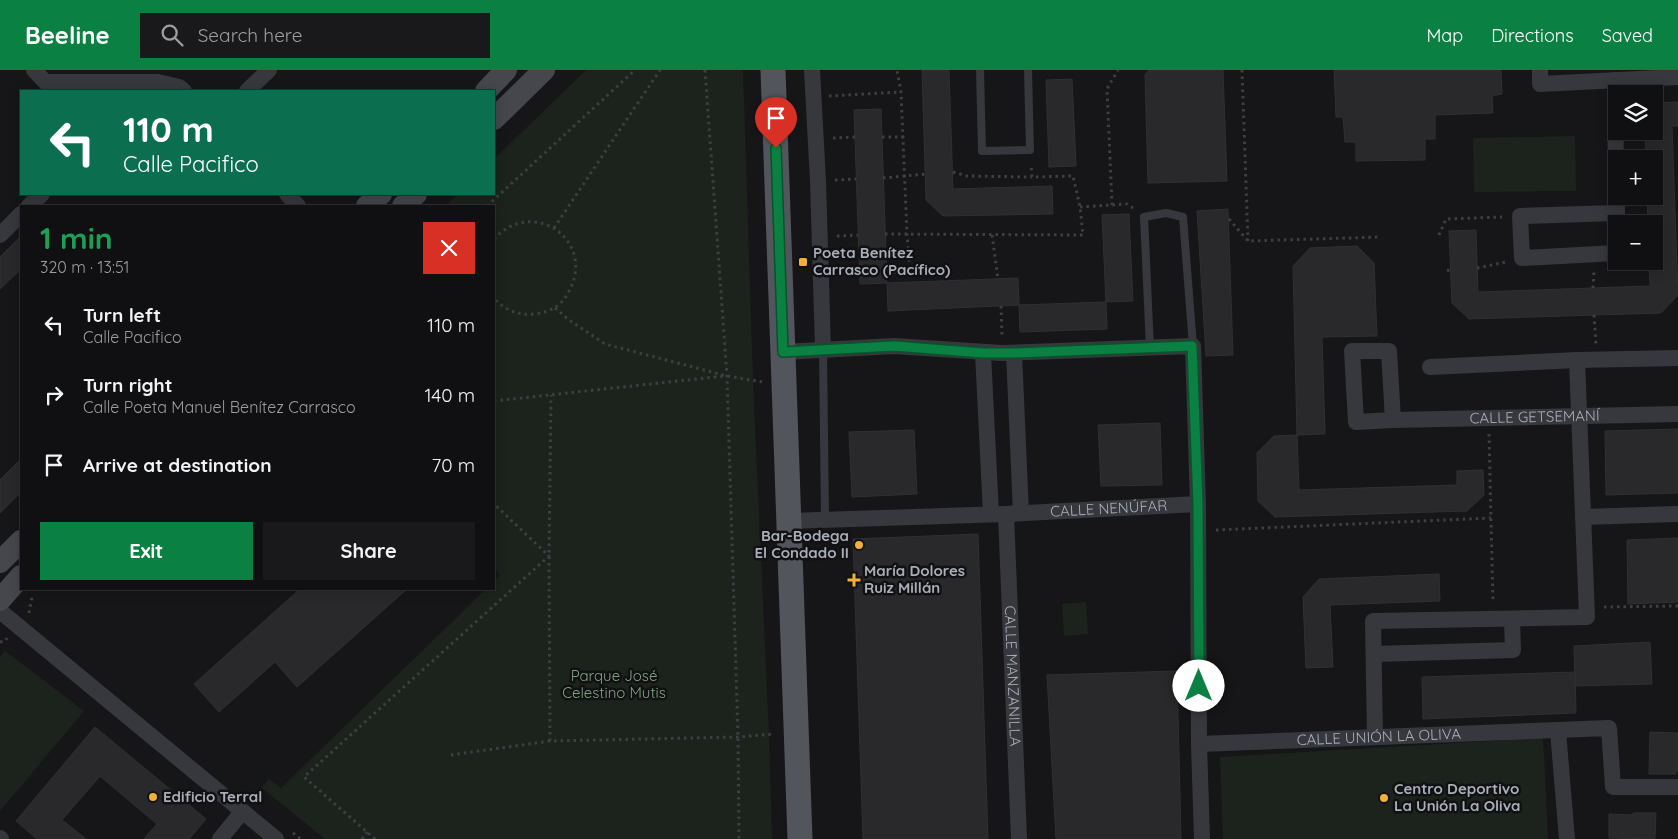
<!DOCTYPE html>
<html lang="en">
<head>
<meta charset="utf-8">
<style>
  :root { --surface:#101012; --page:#19191b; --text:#f1f3f6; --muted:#9c9d9f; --line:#303032; --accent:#0b8043 }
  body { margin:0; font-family:Quicksand,sans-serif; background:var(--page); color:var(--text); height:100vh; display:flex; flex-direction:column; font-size:19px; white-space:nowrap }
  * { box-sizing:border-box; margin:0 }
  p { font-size:16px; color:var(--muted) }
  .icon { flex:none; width:28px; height:28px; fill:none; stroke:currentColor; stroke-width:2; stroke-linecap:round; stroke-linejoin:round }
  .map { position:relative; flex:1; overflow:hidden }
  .drawer { position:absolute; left:20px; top:135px; width:475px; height:385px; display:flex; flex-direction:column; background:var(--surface); border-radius:0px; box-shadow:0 2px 12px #0003,0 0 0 1px var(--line) }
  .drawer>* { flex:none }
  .banner { position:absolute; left:20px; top:20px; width:475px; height:105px; border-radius:0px; box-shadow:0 2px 12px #0003,0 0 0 1px var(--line); background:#0b6e4f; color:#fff; overflow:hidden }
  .fabs { position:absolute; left:1608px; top:15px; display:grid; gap:10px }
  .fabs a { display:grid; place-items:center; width:55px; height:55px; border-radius:0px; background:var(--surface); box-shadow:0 2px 12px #0003,0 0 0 1px var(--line); font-size:25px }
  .pin { position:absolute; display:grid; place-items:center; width:42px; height:42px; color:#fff; margin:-51px -21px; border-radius:50% 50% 50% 0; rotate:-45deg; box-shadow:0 0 5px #0007 }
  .pin .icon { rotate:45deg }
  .me { position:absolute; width:55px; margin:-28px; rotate:0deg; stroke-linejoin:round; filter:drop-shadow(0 0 4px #0008) }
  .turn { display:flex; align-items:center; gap:18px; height:105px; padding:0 20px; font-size:22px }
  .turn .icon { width:65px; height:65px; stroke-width:2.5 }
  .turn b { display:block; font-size:35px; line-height:42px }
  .round { display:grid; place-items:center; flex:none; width:52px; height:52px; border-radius:0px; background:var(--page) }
  .overview { display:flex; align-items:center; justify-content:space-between; height:85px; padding:0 20px }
  h1 { font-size:30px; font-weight:800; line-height:38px; color:#1e9e55 }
  .action { display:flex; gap:10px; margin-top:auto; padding:10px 20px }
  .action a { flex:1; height:58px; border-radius:0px; background:var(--accent); color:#fff; font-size:20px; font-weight:800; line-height:58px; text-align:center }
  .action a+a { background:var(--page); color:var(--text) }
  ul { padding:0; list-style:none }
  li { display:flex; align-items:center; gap:15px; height:70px; padding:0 20px }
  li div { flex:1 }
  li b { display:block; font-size:19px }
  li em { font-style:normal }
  header { display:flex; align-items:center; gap:30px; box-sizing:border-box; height:70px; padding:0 25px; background:var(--accent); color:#fff }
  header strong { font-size:24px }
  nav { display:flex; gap:28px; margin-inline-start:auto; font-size:18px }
  .search { width:350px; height:45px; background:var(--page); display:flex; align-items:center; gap:12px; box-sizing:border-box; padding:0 18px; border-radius:0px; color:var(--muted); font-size:19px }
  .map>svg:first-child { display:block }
</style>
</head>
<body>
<header>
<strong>Beeline</strong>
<div class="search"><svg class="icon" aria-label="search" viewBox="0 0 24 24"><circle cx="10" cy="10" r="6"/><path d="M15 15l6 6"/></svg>Search here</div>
<nav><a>Map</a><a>Directions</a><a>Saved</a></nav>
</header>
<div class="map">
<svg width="1678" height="769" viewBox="0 0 1678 769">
  <rect width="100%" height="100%" fill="#161618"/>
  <g fill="#1c231d">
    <polygon points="586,0 743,0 753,311 769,665 772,769 325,769 262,718 269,709 281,718 486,519 494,519 494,512 500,505 494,498 494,136 445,136 458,124 494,124 494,89"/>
    <polygon points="1575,66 1576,121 1474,122 1473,68"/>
    <polygon points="1086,532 1088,564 1064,566 1062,534"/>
    <polygon points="5,581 84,641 0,741 0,587"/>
    <polygon points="1543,668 1548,769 1223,769 1220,687"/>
  </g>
  <g fill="#29292c" stroke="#303034">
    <polygon points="922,0 949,0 953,119 1052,116 1053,144 943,146 926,130"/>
    <polygon points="1149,0 1223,0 1227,111 1148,113 1145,5"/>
    <polygon points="1334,0 1501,0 1502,24 1492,26 1493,43 1435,45 1435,69 1425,69 1425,90 1356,91 1356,72 1345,72 1343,47 1336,47"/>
    <polygon points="1072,9 1076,96 1049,97 1046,10"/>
    <polygon points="1678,32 1678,56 1672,56 1678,225 1661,243 1469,249 1452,233 1449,161 1476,160 1478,222 1650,216 1649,191 1654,191 1654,154 1648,154 1647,126 1654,126 1654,89 1646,89 1645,61 1654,61 1654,33"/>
    <polygon points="881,39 887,213 1018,208 1019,235 888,241 887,213 860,214 854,40"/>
    <polygon points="1228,139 1233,285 1206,286 1197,141"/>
    <polygon points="1129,144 1133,231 1106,232 1102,145"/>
    <polygon points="21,166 21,199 0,219 0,187"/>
    <polygon points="1357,176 1374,193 1377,266 1322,267 1325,364 1297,365 1293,196 1310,178"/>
    <polygon points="1106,232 1107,259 1020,262 1019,235"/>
    <polygon points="1160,353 1162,415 1101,416 1098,355"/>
    <polygon points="1678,359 1678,423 1606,425 1605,361"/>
    <polygon points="914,360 917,424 852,427 849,362"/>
    <polygon points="1297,365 1299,420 1457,415 1457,401 1483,400 1484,425 1467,441 1275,447 1258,431 1257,383 1274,366"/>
    <polygon points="21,389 21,422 0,443 0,410"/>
    <polygon points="978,464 988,769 863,769 853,469"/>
    <polygon points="1678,468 1678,532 1628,534 1627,470"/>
    <polygon points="1439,504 1440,531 1330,535 1333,597 1306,598 1303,527 1319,509"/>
    <polygon points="300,519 407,519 297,617 275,592 219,642 194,614"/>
    <polygon points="1650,572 1652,614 1575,616 1574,576"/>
    <polygon points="1177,601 1181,769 1056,769 1047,605"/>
    <polygon points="1575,602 1576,643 1423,649 1422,607"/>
    <polygon points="95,657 206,749 189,769 144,769 157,754 100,706 62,750 86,769 37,769 16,751"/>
    <polygon points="1650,662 1678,663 1678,701 1676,701 1676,704 1649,704"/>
    <polygon points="1633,743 1656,743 1655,769 1609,768 1609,744 1633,745"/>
  </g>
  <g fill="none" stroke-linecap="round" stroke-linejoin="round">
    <g stroke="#3d3f44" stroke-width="3" stroke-dasharray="2.5 4" stroke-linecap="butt">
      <polyline points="705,0 727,306 738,667 739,769"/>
      <polyline points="1242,0 1248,171"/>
      <polyline points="829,26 901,22"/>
      <polyline points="882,67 904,67"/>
      <polyline points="833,68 855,67"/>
      <polyline points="953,102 967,106 1032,107"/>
      <polyline points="883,108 926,104"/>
      <polyline points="835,110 856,109"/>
      <polyline points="1112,135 1107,19 1118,0"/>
      <polyline points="487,136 635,0"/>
      <polyline points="1080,137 1127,134 1133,138"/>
      <polyline points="1229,149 1248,171 1381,167"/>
      <polyline points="554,158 660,0"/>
      <polyline points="885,164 1083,165 1080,137 1073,106 1032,107 1031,94"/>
      <polyline points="992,165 998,209"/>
      <polyline points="1439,165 1446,149 1502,147"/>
      <polyline points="837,166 858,165"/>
      <path d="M494 169C533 126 598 171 568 223 561 236 550 242 535 244 519 246 504 240 494 228"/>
      <polyline points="1477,198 1506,192"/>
      <polyline points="1447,200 1451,201"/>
      <polyline points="887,203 910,201 907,164 901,22 897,0"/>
      <polyline points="838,205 860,204"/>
      <polyline points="1593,218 1594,201"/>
      <polyline points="1001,236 1002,265"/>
      <polyline points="555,238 569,250 605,274 727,306 763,312"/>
      <polyline points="1594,245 1596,274"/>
      <polyline points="494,331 724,306"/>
      <polyline points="1489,364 1493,532"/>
      <polyline points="1216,460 1491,448"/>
      <polyline points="1604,537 1678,536"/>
      <polyline points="29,543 32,527"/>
      <polyline points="0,572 5,571 7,568"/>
      <polyline points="550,671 549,486 551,325"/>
      <polyline points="451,685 550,671 738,667 774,664"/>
      <polyline points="293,763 301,769"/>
      <polyline points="362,769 367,762"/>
      <polyline points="375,769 304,707 549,486 494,434"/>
    </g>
    <g stroke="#37383d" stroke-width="8">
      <polyline points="980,0 982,81 1030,80 1028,0"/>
      <polyline points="1150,278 1144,147 1166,143 1183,147 1193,276"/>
      <polyline points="823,279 825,449"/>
    </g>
    <g stroke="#37383d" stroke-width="16">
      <polyline points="34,0 53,20"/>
      <polyline points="812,0 818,111 823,279"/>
      <polyline points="1540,0 1540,14 1678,7"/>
      <polyline points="1615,10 1616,104"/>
      <polyline points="46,12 158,12 179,17 184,21"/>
      <polyline points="247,21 269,0"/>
      <polyline points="287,124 298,136"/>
      <polyline points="1617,126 1617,154"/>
      <polyline points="29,136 42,124"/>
      <polyline points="0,165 21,144"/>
      <polyline points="1616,183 1522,188 1520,146 1617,143"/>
      <polyline points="783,282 894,276 1002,283 1193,276 1198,434 1199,674 1202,769"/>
      <polyline points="983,283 991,444"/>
      <polyline points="1014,283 1021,443"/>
      <polyline points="1430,297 1577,290 1678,288"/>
      <path id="s1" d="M1393 350 1389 281H1352L1356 352 1393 350 1678 344"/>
      <path id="s2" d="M1006 444 1019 769"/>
      <polyline points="1583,447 1678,444"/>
      <path id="s3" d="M788 451 1006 444 1198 434"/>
      <polyline points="0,541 276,769"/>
      <polyline points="1374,584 1513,580 1512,549"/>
      <polyline points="1558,661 1567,769"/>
      <polyline points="1375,667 1373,551 1587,547 1577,290"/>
      <path id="s4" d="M1199 674 1609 658 1613 717H1678"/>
      <polyline points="0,768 1,769"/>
      <polyline points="220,769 242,742"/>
    </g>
    <g stroke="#45474d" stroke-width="22">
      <polyline points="486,21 506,0"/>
      <polyline points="494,49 544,0"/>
      <polyline points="367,136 381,124"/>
      <polyline points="403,136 416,124"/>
      <polyline points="0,492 21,471"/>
      <polyline points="0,530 21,506"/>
    </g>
    <polyline stroke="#53555c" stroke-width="25" points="773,0 800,769"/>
  </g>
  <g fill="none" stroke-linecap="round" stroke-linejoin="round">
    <g stroke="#07532c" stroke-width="12">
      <polyline id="route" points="776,78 783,282 894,276 983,283 1014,283 1192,276 1198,434 1199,616"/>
    </g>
    <use href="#route" stroke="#0b8043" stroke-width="9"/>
  </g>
  <g fill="#f2b134" stroke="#111113" stroke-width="2">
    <rect x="798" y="187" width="10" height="10" rx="2.5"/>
    <circle cx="859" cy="475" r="5"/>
    <path d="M851.5 502.5h5v5h5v5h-5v5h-5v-5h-5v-5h5z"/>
    <circle cx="153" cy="727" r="5"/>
    <circle cx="1384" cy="728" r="5"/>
  </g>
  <g text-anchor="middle" stroke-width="5" stroke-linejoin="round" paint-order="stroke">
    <g font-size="15" font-weight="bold" fill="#a8adb8" stroke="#111113" text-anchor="start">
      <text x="813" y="188">Poeta Benítez<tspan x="813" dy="17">Carrasco (Pacífico)</tspan></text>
      <text x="849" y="471" text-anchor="end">Bar-Bodega<tspan x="849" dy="17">El Condado II</tspan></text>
      <text x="864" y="506">María Dolores<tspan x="864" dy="17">Ruiz Millán</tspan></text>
      <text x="1394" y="724">Centro Deportivo<tspan x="1394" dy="17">La Unión La Oliva</tspan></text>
      <text x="163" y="732">Edificio Terral</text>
    </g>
    <g font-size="15" fill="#a8adb8" stroke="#111113">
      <text dy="5" stroke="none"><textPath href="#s1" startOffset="356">CALLE GETSEMANÍ</textPath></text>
      <text dy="5" stroke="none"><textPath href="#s3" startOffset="321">CALLE NENÚFAR</textPath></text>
      <text dy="5" stroke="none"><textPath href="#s2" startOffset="162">CALLE MANZANILLA</textPath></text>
      <text dy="5" stroke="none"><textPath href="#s4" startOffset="180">CALLE UNIÓN LA OLIVA</textPath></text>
    </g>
    <g font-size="15" fill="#7fa381" stroke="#111113">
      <text x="614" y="611">Parque José<tspan x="614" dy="17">Celestino Mutis</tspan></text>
    </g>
  </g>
</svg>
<div class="fabs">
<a><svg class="icon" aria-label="layers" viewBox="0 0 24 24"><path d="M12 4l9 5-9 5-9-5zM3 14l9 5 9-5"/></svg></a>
<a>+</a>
<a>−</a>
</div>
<div class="pin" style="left:776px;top:78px;background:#d93025"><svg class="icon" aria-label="arrive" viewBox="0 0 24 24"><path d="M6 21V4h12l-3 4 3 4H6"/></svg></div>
<svg class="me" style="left:1199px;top:616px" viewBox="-20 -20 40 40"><circle r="19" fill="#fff"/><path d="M0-13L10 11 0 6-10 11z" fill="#0b8043"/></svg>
<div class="banner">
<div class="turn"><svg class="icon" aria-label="left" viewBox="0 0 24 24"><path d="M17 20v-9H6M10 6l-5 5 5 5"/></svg><div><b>110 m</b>Calle Pacifico</div></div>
</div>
<section class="drawer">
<div class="overview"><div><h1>1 min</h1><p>320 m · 13:51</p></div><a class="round" style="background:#d93025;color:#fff"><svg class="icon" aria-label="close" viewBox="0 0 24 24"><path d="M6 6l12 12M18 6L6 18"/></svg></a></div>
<ul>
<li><svg class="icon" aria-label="left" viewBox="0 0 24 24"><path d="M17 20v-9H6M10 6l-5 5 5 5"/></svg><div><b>Turn left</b><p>Calle Pacifico</p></div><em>110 m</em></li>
<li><svg class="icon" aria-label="right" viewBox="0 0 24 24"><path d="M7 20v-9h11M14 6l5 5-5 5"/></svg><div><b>Turn right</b><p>Calle Poeta Manuel Benítez Carrasco</p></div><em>140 m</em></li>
<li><svg class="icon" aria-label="arrive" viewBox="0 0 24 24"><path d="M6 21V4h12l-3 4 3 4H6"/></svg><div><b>Arrive at destination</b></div><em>70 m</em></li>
</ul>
<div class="action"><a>Exit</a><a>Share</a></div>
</section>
</div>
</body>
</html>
